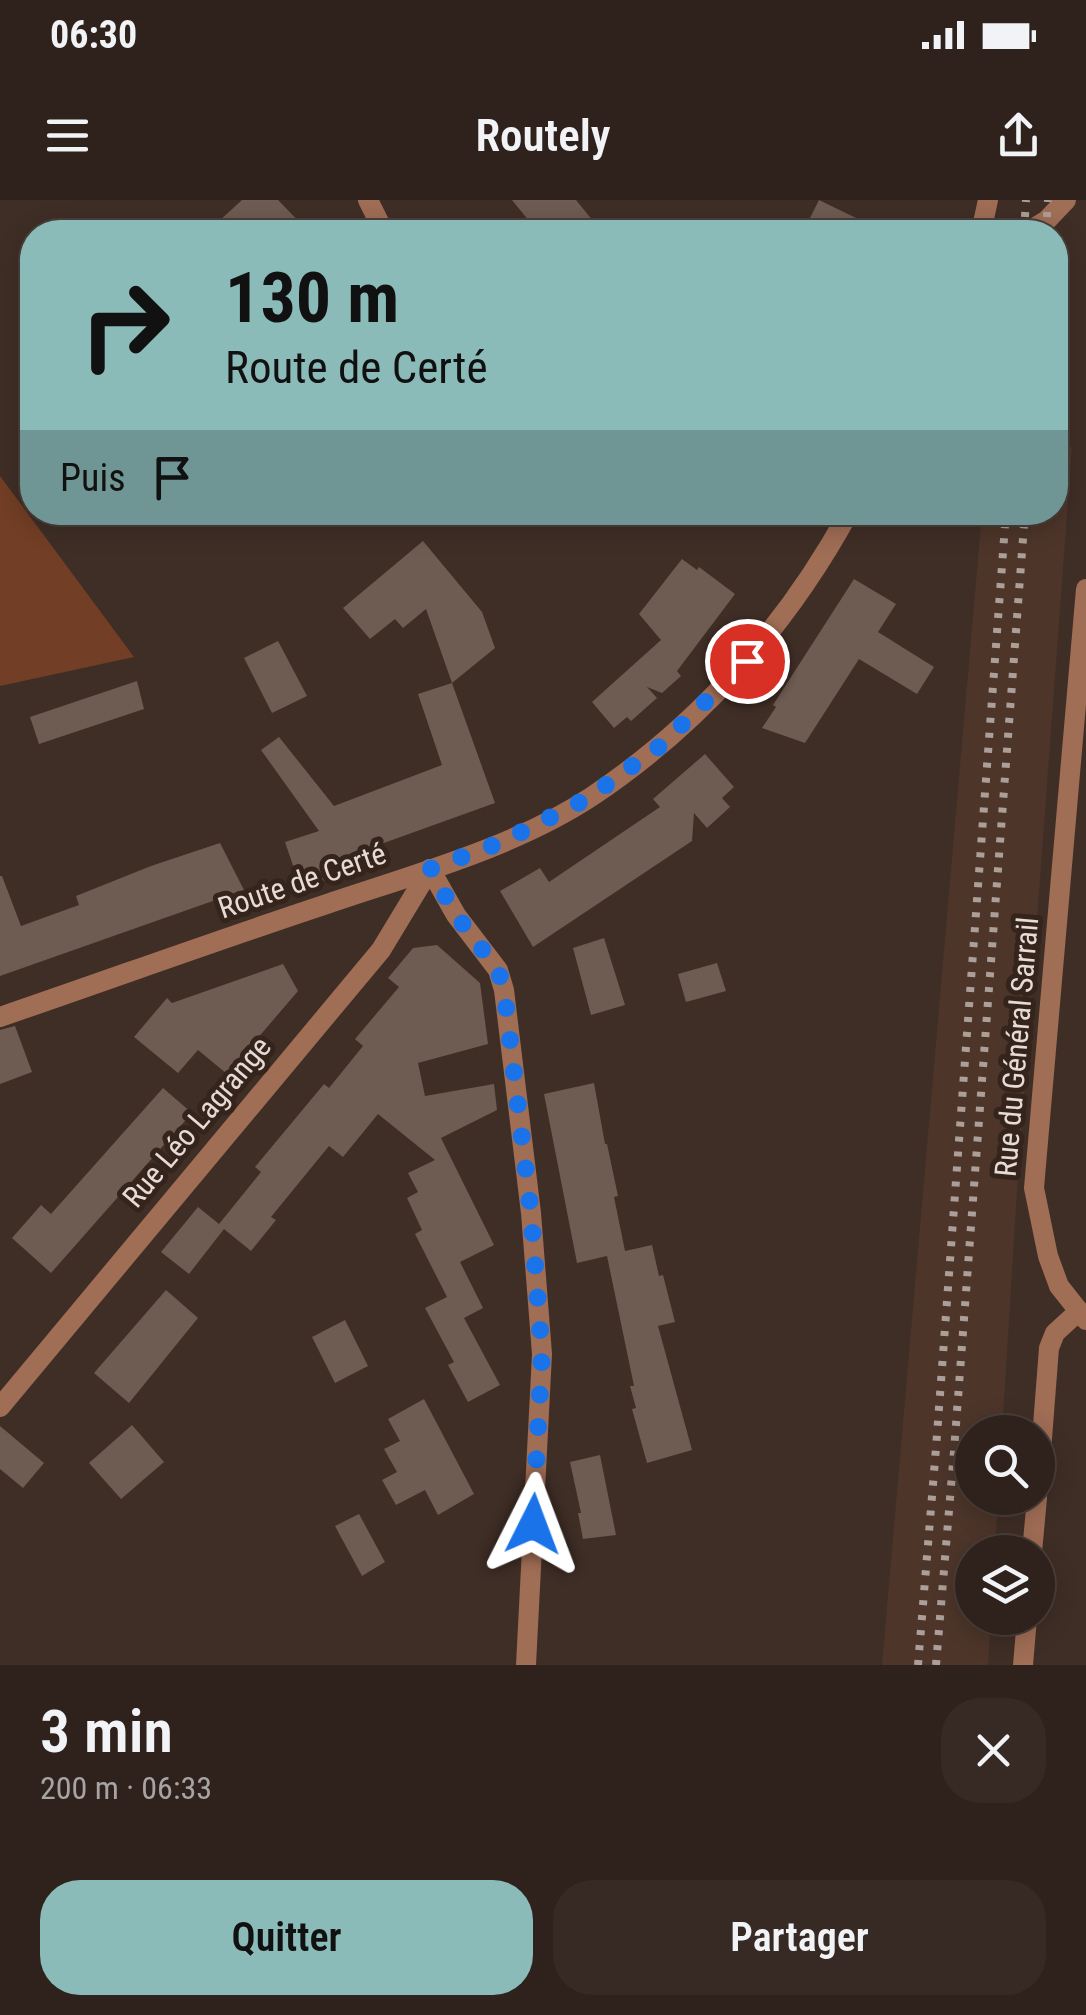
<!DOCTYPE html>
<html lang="fr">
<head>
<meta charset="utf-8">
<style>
  :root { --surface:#2f221c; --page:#372a25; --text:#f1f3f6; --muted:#a7a4a3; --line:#4a3f3b; --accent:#8bbbb9 }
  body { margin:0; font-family:"Roboto Condensed",sans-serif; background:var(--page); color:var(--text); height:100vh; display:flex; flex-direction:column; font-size:38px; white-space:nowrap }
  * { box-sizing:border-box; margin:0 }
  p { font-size:32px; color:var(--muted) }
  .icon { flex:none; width:55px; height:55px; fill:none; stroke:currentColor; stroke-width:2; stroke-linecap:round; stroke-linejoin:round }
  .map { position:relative; height:1465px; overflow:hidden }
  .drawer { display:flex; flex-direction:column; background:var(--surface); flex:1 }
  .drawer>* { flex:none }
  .top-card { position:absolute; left:20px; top:20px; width:1048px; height:305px; border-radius:40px; box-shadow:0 5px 25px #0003,0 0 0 2px var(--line); background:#8bbbb9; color:#111; overflow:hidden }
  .controls { position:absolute; left:955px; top:1215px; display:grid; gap:20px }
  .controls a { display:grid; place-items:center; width:100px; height:100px; border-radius:50%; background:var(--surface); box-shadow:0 5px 25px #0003,0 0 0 2px var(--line); font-size:50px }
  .pin { position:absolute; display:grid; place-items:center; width:85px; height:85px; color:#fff; margin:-42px; border:5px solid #fff; border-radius:50%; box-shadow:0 2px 10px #0007 }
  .me { position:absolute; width:110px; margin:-55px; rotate:3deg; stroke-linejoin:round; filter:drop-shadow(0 0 8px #0008) }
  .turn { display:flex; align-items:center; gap:35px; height:210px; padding:0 40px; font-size:45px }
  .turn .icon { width:130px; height:130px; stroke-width:2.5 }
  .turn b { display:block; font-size:70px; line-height:85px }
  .then { display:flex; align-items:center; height:95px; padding:0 40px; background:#0003; gap:20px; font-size:38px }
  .round { display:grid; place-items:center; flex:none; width:105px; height:105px; border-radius:40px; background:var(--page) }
  .summary { display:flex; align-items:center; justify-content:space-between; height:170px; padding:0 40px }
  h1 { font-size:60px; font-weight:600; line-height:75px }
  .cta { display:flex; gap:20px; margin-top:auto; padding:20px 40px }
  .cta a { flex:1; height:115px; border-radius:40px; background:var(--accent); color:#111; font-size:40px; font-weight:600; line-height:115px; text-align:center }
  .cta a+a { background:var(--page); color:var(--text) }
  .status { display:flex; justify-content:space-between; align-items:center; height:70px; padding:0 50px; background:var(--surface); direction:ltr }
  .status svg { height:28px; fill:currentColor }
  header { display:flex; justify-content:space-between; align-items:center; height:130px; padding:0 40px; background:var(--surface); font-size:45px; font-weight:600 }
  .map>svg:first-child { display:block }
</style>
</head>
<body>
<div class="status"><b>06:30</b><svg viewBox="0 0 49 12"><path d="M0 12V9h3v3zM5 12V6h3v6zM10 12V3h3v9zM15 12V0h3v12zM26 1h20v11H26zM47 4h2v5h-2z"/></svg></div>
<header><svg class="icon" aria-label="menu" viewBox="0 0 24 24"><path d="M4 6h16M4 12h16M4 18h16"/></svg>Routely<svg class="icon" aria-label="share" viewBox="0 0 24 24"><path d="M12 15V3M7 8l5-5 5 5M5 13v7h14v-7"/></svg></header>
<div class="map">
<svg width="1086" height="1465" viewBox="0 0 1086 1465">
  <rect width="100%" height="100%" fill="#3f2e26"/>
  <polygon fill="#4d352a" points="1055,247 1072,247 1017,990 1002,1232 972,1232 972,1298 998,1298 995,1352 972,1352 972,1418 991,1418 988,1465 882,1465 982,313 1055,312"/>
  <polygon fill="#723e25" points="0,276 134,457 0,486"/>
  <g fill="#6e5b52">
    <polygon points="242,0 278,0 309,32 207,32"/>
    <polygon points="512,0 576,0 602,32 538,32"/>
    <polygon points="819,0 885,32 803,32"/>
    <polygon points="423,341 482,412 495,448 452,483 426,409 403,428 395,419 370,439 343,408"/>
    <polygon points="682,359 697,370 699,367 735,394 677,471 681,476 662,493 647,487 657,498 631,521 627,517 614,528 592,502 661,440 639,414"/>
    <polygon points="854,379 896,404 878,432 934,467 917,494 859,459 805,543 762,528 776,507 773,505"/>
    <polygon points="278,441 307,496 272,513 244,458"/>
    <polygon points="137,481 144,509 39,544 30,517"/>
    <polygon points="452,483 495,603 356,653 361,668 301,689 285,642 319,631 261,550 279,537 334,606 442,565 418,494"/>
    <polygon points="705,554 734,587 722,598 730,607 707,628 694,613 692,641 533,747 500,691 540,668 549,682 660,607 653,599"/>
    <polygon points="220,643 244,690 0,776 0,676 2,676 21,726 79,705 76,696 151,666"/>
    <polygon points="604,738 625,805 591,815 573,748"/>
    <polygon points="437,745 480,783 488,844 418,863 425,896 494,884 497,910 441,938 494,1045 460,1062 483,1108 464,1118 500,1185 468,1202 448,1165 454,1162 425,1108 447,1097 415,1034 422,1030 407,998 418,992 408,973 435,960 378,914 343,957 329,946 271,1017 276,1020 251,1051 224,1029 189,1074 161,1052 198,1007 219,1024 261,972 255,967 324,884 329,888 363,846 355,839 399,787 388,778 413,748"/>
    <polygon points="717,763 726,791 686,802 678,774"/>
    <polygon points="283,764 298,791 227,874 198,850 178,873 134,837 167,798 172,803"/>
    <polygon points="15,826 32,872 0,884 0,830"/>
    <polygon points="594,883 605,944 607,944 618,996 614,997 625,1051 652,1045 659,1076 663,1075 675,1122 658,1126 692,1250 647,1263 632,1209 636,1208 630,1186 634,1186 607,1056 577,1063 544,894"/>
    <polygon points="163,888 192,913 51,1073 12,1038 41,1005 51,1014"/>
    <polygon points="166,1090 198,1118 129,1203 94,1173"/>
    <polygon points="345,1120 368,1166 335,1183 312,1137"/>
    <polygon points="424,1199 474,1294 438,1315 425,1290 396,1305 382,1280 397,1272 384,1249 400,1241 388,1219"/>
    <polygon points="132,1225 164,1262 121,1299 89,1263"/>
    <polygon points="0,1226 44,1263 23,1288 0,1269"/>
    <polygon points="600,1255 616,1335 583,1339 578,1313 581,1313 570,1262"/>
    <polygon points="359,1314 385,1362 362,1376 335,1326"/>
  </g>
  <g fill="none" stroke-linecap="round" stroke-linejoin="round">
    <g stroke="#a06d55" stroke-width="20">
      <polyline points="368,0 384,32"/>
      <polyline points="981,32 988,0"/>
      <polyline points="1028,32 1047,20 1066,0"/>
      <polyline points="1086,389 1034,988 1048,1056 1059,1086 1086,1120"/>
      <polyline points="430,669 456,715 498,770 504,790 531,1013 542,1154 526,1465"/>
      <path d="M0 817C108 780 215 741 324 705 412 675 513 648 591 597 699 525 787 426 849 312"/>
      <polyline points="0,1207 381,750 430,669"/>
      <polyline points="1038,1290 1049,1148 1055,1133 1079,1111"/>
      <polyline points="1032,1352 1037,1298"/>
      <polyline points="1023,1465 1027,1418"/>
    </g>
    <g stroke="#ac9e98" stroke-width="8" stroke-dasharray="5 10" stroke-linecap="butt">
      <polyline points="1024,32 1026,0"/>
      <polyline points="1046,32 1048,0"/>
      <polyline points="918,1465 936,1248 1006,312"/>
      <polyline points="936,1465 954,1251 1025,312"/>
    </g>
  </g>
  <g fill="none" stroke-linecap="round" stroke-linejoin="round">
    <polyline stroke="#1a73e8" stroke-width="18" stroke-dasharray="0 32.4" points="533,1324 542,1154 531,1013 504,790 498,770 456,715 430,669 502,642 588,598 660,546 747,461"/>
  </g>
  <g text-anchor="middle" stroke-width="10" stroke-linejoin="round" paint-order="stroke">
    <g font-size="30" fill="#e7dbd6" stroke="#35241c">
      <text transform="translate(302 681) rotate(-19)" y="10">Route de Certé</text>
      <text transform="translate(1017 847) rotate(-85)" y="10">Rue du Général Sarrail</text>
      <text transform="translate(197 922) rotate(-50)" y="10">Rue Léo Lagrange</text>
    </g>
  </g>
</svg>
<div class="controls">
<a><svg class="icon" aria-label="search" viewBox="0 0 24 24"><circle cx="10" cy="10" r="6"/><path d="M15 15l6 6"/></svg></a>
<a><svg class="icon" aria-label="layers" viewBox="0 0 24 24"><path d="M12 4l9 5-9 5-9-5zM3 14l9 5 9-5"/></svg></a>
</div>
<div class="pin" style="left:747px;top:461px;background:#d93025"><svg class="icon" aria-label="arrive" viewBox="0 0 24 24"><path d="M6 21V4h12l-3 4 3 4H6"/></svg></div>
<svg class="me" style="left:533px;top:1324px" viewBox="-20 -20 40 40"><path d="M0-17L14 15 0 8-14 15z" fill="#1a73e8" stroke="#fff" stroke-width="4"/></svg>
<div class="top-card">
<div class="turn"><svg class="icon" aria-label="right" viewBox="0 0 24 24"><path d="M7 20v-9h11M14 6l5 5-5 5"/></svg><div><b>130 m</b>Route de Certé</div></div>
<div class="then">Puis<svg class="icon" aria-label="arrive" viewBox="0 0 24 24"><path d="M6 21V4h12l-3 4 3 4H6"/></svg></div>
</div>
</div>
<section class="drawer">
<div class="summary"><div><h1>3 min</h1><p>200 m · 06:33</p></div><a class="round"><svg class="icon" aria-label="close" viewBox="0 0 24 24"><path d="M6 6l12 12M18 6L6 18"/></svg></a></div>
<div class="cta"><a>Quitter</a><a>Partager</a></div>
</section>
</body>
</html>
